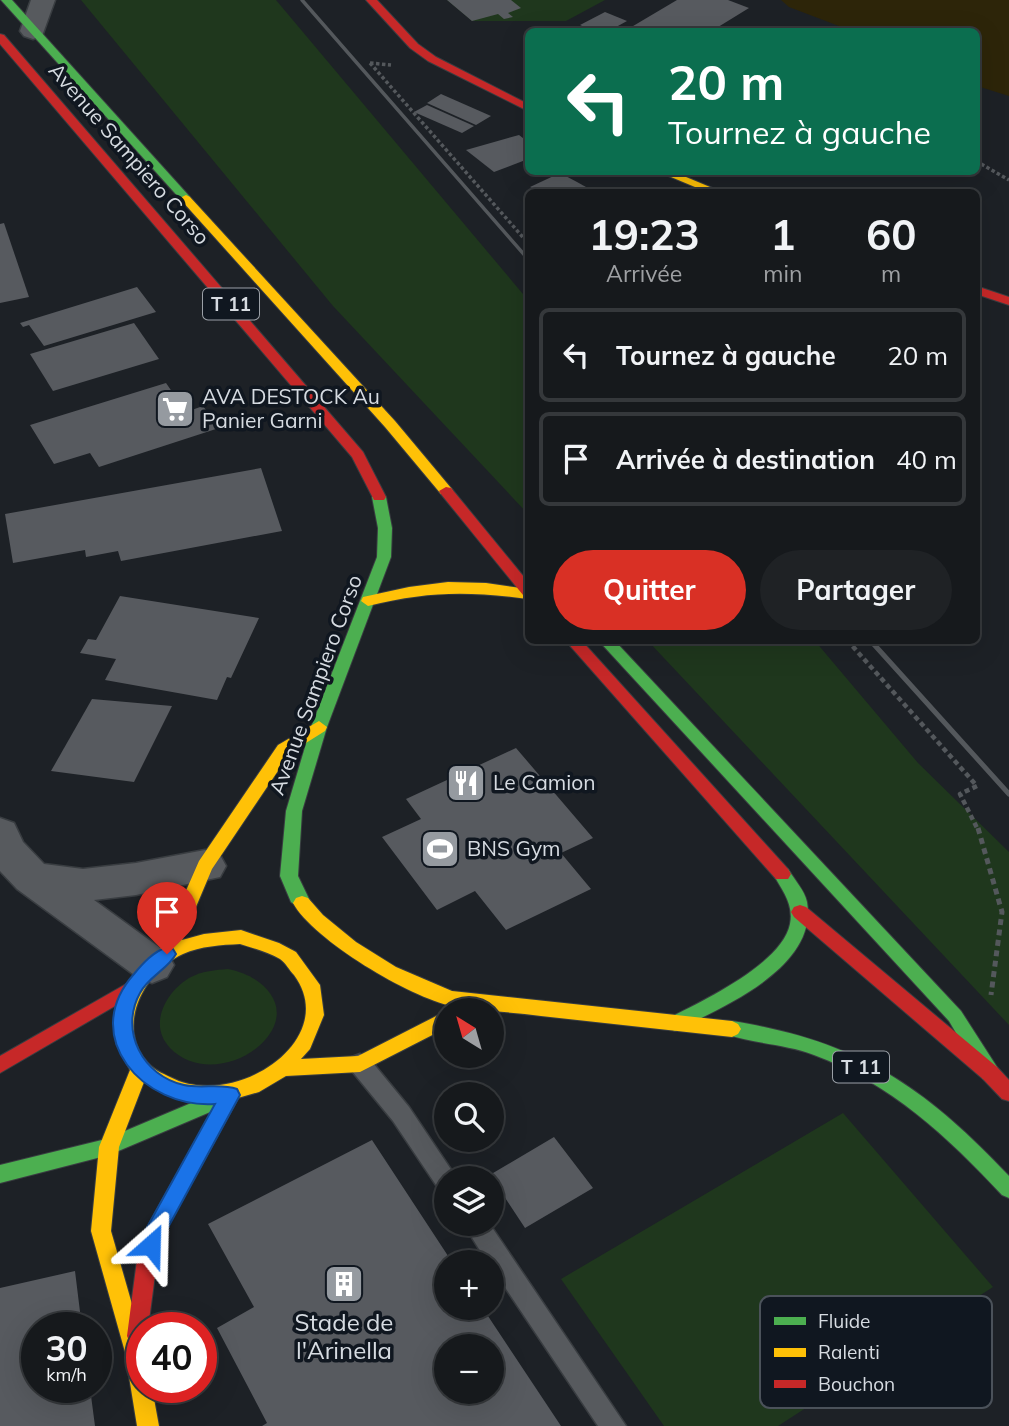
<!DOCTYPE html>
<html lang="fr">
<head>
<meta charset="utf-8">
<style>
  :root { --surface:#16191c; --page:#1f2225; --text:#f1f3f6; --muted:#9ea0a3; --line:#35383b; --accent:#d93025 }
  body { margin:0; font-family:Mulish,sans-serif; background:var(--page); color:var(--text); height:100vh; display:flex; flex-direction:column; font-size:26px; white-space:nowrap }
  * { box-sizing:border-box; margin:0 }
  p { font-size:23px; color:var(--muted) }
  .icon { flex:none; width:38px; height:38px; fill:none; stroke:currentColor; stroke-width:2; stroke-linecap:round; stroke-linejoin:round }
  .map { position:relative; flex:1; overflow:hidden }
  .details { position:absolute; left:525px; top:189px; width:455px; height:455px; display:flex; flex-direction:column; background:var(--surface); border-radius:10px; box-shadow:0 7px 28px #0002,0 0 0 2px var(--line) }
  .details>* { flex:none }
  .guide { position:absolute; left:525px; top:28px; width:455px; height:147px; border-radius:10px; box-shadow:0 7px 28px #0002,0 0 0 2px var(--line); background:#0b6e4f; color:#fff; overflow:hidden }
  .needle { width:46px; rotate:323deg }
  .buttons { position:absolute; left:434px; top:998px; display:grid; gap:14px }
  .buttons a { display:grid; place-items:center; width:70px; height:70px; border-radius:50%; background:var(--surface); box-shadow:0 7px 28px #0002,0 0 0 2px var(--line); font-size:35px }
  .speed { position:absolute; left:21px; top:1312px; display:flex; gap:14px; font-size:35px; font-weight:700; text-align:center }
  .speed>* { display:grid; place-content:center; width:91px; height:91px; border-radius:50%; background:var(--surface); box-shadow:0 7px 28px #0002,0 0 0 2px var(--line); line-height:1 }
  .speed small { font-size:18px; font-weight:400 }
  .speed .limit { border:10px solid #d22; background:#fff; color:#111 }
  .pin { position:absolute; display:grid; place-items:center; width:60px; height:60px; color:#fff; margin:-72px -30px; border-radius:50% 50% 50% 0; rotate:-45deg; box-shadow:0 0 7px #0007 }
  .pin .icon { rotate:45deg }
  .me { position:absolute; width:77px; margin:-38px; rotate:25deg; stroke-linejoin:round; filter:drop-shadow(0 0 5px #0008) }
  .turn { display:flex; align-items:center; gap:24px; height:147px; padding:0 28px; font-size:32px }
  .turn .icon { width:91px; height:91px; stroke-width:2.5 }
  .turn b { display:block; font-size:49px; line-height:60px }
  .eta { display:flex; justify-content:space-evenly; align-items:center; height:119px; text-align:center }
  .eta b { font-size:42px; font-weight:700; line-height:49px }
  .action { display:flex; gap:14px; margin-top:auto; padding:14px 28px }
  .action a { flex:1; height:80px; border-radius:42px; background:var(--accent); color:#fff; font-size:28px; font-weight:700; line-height:80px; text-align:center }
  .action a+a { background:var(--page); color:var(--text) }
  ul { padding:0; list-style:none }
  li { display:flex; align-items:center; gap:21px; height:94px; margin:0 14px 10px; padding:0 14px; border:4px solid var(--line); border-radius:10px }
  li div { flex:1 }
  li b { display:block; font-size:26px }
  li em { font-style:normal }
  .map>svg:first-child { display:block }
</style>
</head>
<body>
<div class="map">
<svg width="1009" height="1426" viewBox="0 0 1009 1426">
  <rect width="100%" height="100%" fill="#1d2126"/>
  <g fill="#1f371d">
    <polygon points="81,0 276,0 528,300 528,514 333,306"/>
    <polygon points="447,0 605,0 566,21 472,21"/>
    <polygon points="648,641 815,641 918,763 1009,852 1009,1025"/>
    <path d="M228 969C262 975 295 1006 265 1040 242 1066 196 1075 170 1048 147 1024 167 990 191 977 203 971 215 970 228 969Z"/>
    <polygon points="843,1113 993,1287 778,1426 664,1426 561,1279"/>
  </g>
  <polygon fill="#2d2509" points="781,0 1009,0 1009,96 977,86 976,32 852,31 789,7"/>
  <g fill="#575a5f" fill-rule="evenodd">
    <polygon points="447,0 511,0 521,8 508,13 513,17 504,19 498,14 472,21"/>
    <polygon points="677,0 728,0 749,8 710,32 623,32"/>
    <polygon points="605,12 627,21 607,32 595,32 580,25"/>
    <polygon points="441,94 491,116 476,125 427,103"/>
    <polygon points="427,105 474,126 462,133 414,112"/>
    <polygon points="519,135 528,142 528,159 494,172 466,150"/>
    <polygon points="560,173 577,182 595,192 540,192 530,187"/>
    <polygon points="4,223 29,297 0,303 0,224"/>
    <polygon points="137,287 156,312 44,346 29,325 23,327 20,323"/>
    <polygon points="134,323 159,359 53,391 30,354"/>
    <polygon points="166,383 186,412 203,406 219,428 99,467 90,453 54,464 30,425"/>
    <polygon points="261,468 282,531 121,561 118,551 86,557 85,550 13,563 5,514"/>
    <polygon points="120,596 259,618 231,678 227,677 217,700 105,680 116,659 80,653 88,639 96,640"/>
    <polygon points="92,699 172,706 134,782 51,771"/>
    <polygon points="516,748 593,838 561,853 591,889 506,930 475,891 437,910 382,837 421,819 406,799"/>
    <polygon points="554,1137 593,1188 525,1228 492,1178 488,1176"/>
    <path d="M372 1140 452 1262H446V1307H482L561 1426H262L267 1423 217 1328 254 1307 208 1224ZM446 1346H492V1391H446Z"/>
    <polygon points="75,1271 82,1328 37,1328 37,1388 90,1388 95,1426 0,1426 0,1288"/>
  </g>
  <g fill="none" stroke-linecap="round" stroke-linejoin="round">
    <g stroke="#393d41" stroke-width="3">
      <g id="lane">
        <polygon points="360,1054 368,1057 409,1107 454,1174 456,1178 446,1178 446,1191 438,1188 393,1121 352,1071 349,1064 352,1057"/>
        <polygon points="463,1223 489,1223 626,1426 598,1426 492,1268 492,1262 487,1262"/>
      </g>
    </g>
    <g stroke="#393d41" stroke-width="3">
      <g id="street">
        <polygon points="31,0 55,0 42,36 33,39 24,36 20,31"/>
        <polygon points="0,818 14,823 23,842 44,864 83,869 136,863 205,850 220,855 226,866 220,877 136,895 94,900 167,953 174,965 167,977 152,983 137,977 17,889 0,871"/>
      </g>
    </g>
    <g stroke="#393d41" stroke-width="2">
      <g id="fast">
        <polygon points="1,0 12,0 190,197 190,201 182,201"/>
        <polygon points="379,492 386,497 392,528 391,557 327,727 302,811 298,876 311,903 308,908 302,910 291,902 280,876 286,811 311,727 377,557 378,528 372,497"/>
        <polygon points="598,640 614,640 961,1011 997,1067 999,1073 997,1079 990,1081 983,1079 949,1021"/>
        <path d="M782 867 788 869C794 879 805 891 807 902 818 966 727 1005 681 1028L675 1031 669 1028 666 1023 669 1018C702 1001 782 964 790 924 794 904 782 890 773 874L776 869Z"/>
        <path d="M732 1021C857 1041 923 1085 1009 1176V1198L1002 1195C948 1137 890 1083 814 1055 786 1044 754 1044 726 1034L723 1029 726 1024Z"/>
        <polygon points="222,1090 229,1092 231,1098 229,1104 109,1155 0,1183 0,1165 106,1139"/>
      </g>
    </g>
    <g stroke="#393d41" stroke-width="2">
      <g id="slow">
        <polygon points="659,172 674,172 722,192 707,192"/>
        <polygon points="186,195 190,197 395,421 451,488 453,491 451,494 441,494 385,427 182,201 182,197"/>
        <path d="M448 582 486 583 528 589V599C468 591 428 591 368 606L361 601 363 597 409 587Z"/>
        <path d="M319 721 327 727 325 731 290 753 212 869 182 940 204 934 241 930 279 943 296 952 320 985 324 1015 310 1049 301 1059 358 1056 446 1011V1028L360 1072 286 1076 259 1092 217 1104 180 1100 144 1082 119 1147 111 1231 142 1339V1388H152L159 1426H137L125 1352 91 1231 99 1147 130 1070 116 1043 115 1026 118 1009 127 987 137 972 160 950 199 861 278 745ZM240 944C253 948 268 952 280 959 286 963 289 970 294 975 342 1040 234 1111 170 1077 162 1073 154 1070 148 1063 115 1028 143 972 183 954 201 946 221 945 240 944Z"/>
        <path d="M302 896 308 898 323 915 356 942 396 967 452 991 732 1021 738 1024 741 1029 738 1034 732 1037C668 1030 605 1023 541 1016 512 1012 481 1011 452 1006 411 998 313 940 293 903L296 898Z"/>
      </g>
    </g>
    <g stroke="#393d41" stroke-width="2">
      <g id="jam">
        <polygon points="366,0 377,0 418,44 436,57 528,104 528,111 428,61 410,48"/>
        <polygon points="0,34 4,35 363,452 386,497 384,500 374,500 352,457 0,44"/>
        <polygon points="976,286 1009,297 1009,305 976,294"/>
        <polygon points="446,487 451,488 528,582 528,596 523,595 441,494 439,491"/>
        <polygon points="565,640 581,640 788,869 791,874 788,879 776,879"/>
        <polygon points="800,905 806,907 997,1067 1009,1080 1009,1101 1002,1099 983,1079 794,917 791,912 794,907"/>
        <polygon points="133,980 139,982 142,987 139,992 0,1073 0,1056"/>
        <polygon points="231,1087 238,1089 240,1095 164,1233 157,1260 148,1328 142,1328 142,1344 137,1346 130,1343 127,1336 137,1260 145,1231 224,1089"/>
      </g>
    </g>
    <g stroke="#54585c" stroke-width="3.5" stroke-dasharray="3.5 2.5" stroke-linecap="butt">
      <polyline points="370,63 528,243"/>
      <polyline points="370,63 391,65"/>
      <polyline points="976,161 1009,180"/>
    </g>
    <polyline stroke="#54585c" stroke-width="4.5" stroke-dasharray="5 3.5" stroke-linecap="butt" points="847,640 977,786 960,794 978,830"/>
    <polyline stroke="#54585c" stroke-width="5" stroke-dasharray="6 4.5" stroke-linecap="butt" points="978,828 1002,912 991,995"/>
    <use href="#lane" fill="#575a5e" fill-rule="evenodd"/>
    <use href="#street" fill="#575a5e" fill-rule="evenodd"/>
    <use href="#fast" fill="#4caf50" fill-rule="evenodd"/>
    <use href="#slow" fill="#ffc107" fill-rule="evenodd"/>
    <use href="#jam" fill="#c62828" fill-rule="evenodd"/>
    <polyline stroke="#54585c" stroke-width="3.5" points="302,0 528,259"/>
    <polyline stroke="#54585c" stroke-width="5" points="870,640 1009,794"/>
  </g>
  <path fill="#1a73e8" stroke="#114b97" stroke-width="2" d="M167 947 173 949 176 954C168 969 148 977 140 993 119 1031 143 1076 184 1085 201 1089 221 1083 237 1089L240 1095 165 1233 158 1252 151 1255 144 1252 141 1245 145 1231 215 1104C144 1109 78 1037 134 974 143 963 153 952 167 947Z"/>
  <defs>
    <g id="supermarket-square" transform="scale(2.0125)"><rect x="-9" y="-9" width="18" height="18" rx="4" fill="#959aa0" stroke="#101720"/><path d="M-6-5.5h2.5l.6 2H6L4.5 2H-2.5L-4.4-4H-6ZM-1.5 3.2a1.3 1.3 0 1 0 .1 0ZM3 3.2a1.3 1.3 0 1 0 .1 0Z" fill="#fff"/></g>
    <g id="restaurant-square" transform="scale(2.0125)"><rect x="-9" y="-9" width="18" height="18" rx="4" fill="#959aa0" stroke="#101720"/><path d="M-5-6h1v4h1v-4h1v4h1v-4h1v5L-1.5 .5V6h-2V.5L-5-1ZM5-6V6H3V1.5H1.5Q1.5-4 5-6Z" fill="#fff"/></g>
    <g id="stadium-square" transform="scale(2.0125)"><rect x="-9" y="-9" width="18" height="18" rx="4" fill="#959aa0" stroke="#101720"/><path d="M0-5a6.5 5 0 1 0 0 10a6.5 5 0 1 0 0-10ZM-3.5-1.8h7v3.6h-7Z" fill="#fff"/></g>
    <g id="building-square" transform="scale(2.0125)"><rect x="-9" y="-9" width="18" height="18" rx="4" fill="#959aa0" stroke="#101720"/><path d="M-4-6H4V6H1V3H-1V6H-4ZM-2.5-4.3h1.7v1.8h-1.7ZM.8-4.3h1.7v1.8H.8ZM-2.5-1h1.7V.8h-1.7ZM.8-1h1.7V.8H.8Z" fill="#fff"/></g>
  </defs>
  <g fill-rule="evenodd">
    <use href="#supermarket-square" x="175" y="409"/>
    <use href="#restaurant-square" x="466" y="783"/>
    <use href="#stadium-square" x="440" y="849"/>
    <use href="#building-square" x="344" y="1284"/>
  </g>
  <g text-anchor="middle" stroke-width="7" stroke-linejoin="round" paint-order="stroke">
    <g fill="#101720" stroke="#9ba0a7" stroke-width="2">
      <rect x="203" y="288.5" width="56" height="31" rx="5"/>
      <rect x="833" y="1051.5" width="56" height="31" rx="5"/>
    </g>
    <g font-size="19" font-weight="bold" fill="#d6dbe1">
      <text x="231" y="311">T 11</text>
      <text x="861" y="1074">T 11</text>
    </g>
    <g font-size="21" fill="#d6dbe1" stroke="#101720">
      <text transform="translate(129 154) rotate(49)" y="7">Avenue Sampiero Corso</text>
      <text transform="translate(316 685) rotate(-70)" y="7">Avenue Sampiero Corso</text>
    </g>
    <g font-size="21" fill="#d6dbe1" stroke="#101720" text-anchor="start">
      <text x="202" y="404">AVA DESTOCK Au<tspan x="202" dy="24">Panier Garni</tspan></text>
      <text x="493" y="790">Le Camion</text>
      <text x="467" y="856">BNS Gym</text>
    </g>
    <g font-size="24" fill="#d6dbe1" stroke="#101720">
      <text x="344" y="1331">Stade de<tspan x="344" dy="28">l'Arinella</tspan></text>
    </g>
  </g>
  <rect x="760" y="1296" width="232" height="112" rx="10" fill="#101720" stroke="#4b525a" stroke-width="2"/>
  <rect x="774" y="1317" width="32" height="8" fill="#4caf50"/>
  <rect x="774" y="1348" width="32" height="9" fill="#ffc107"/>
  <rect x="774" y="1380" width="32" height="8" fill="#c62828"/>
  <g font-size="19" fill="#d6dbe1">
    <text x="818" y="1328">Fluide</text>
    <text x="818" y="1359">Ralenti</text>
    <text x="818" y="1391">Bouchon</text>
  </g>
</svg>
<div class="buttons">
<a><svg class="needle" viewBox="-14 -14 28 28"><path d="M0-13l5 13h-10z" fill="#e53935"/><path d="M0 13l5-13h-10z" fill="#9ea0a3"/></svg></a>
<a><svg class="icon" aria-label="search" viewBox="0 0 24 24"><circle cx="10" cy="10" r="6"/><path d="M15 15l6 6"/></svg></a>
<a><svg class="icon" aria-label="layers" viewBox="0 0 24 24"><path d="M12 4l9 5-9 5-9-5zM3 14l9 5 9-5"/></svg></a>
<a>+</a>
<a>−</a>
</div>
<div class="speed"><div>30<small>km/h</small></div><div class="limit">40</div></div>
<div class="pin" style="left:167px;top:954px;background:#d93025"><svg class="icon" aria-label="arrive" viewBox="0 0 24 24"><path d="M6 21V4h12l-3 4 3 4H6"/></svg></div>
<svg class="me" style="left:151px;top:1245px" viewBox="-20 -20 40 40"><path d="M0-17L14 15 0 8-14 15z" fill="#1a73e8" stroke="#fff" stroke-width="4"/></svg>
<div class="guide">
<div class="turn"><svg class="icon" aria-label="left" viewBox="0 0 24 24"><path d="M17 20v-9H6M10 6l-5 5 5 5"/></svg><div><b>20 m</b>Tournez à gauche</div></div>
</div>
<section class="details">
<div class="eta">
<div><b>19:23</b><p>Arrivée</p></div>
<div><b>1</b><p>min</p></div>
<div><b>60</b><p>m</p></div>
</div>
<ul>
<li><svg class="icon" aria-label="left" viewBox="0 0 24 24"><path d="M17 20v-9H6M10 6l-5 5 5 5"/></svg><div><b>Tournez à gauche</b></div><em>20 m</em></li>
<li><svg class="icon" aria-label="arrive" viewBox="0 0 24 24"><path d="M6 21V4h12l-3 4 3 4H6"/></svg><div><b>Arrivée à destination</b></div><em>40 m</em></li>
</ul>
<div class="action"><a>Quitter</a><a>Partager</a></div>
</section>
</div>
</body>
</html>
